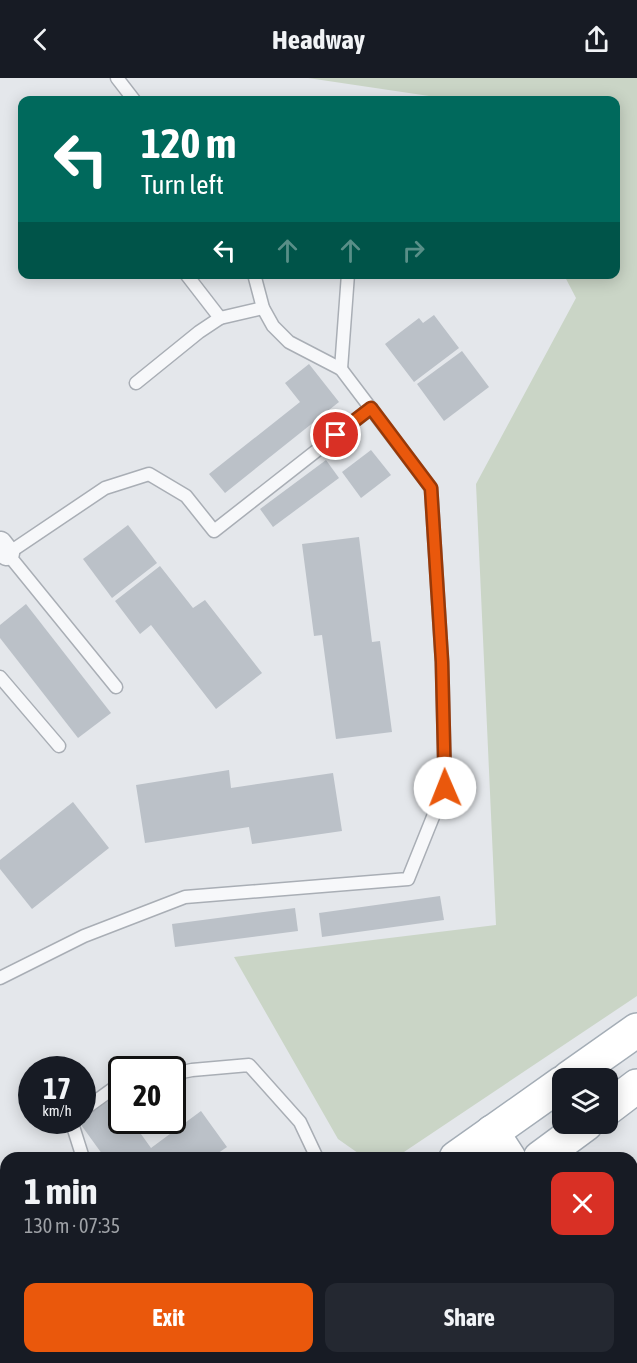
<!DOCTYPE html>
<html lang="en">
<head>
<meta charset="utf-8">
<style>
  :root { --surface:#171b24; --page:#242831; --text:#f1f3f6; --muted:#9ea1a6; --accent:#ea580c }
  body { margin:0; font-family:"Asap Condensed",sans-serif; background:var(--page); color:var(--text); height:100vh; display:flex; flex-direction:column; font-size:22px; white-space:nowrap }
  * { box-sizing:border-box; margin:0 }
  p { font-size:20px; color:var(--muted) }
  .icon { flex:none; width:33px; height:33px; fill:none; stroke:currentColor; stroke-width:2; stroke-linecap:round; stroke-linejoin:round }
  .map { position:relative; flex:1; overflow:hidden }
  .panel { position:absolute; left:0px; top:1074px; width:638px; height:212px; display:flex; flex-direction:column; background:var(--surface); border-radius:18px 18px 0 0; box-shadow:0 3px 15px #0003 }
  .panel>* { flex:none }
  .hud { position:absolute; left:18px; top:18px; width:602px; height:183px; border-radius:12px; box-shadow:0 3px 15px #0003; background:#00695c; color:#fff; overflow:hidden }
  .fabs { position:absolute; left:552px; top:990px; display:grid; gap:12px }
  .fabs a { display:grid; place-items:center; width:66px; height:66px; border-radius:12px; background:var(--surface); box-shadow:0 3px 15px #0003; font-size:30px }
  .speed { position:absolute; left:18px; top:978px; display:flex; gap:12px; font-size:30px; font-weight:700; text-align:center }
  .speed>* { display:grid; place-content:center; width:78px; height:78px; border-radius:50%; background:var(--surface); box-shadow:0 3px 15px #0003; line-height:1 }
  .speed small { font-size:15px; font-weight:400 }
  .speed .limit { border:3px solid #111; border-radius:9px; background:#fff; color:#111 }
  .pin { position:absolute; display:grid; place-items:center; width:51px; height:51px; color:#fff; margin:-26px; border:3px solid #fff; border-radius:50%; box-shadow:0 2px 6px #0007 }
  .me { position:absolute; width:66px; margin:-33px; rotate:359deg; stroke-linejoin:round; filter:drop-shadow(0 0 4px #0008) }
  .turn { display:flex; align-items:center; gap:21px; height:126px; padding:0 24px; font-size:27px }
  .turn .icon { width:78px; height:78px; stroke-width:2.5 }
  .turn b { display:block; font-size:42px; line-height:51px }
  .lanes { display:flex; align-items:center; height:57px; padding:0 24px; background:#0003; justify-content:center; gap:30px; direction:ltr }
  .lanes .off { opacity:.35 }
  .round { display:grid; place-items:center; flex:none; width:63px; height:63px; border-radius:12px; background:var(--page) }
  .overview { display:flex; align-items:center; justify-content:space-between; height:102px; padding:0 24px }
  h1 { font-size:36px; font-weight:700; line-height:45px }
  .primary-button { display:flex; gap:12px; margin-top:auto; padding:12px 24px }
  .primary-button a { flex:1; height:69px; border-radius:12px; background:var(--accent); color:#fff; font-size:24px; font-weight:700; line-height:69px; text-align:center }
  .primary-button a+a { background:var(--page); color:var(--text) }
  header { display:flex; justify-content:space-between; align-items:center; height:78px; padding:0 24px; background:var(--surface); font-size:27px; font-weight:700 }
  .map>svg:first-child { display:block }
</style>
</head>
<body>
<header><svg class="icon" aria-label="back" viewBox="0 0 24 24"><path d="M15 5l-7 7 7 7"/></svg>Headway<svg class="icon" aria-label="share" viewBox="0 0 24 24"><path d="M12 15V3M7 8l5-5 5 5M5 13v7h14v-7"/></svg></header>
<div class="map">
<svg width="637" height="1285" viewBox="0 0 637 1285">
  <rect width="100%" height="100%" fill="#e4e7eb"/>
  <polygon fill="#d2d7dd" points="335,1280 399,1280 403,1285 327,1285"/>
  <polygon fill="#cad5c6" points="308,0 637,0 637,918 395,1080 365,1080 338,1061 234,879 496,847 476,406 576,220 564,197 615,196 615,22 456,22"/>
  <g fill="#bbc1c8">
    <polygon points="434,237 459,270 414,304 385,266 419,240 423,245"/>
    <polygon points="462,273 489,309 444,343 417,306"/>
    <polygon points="309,286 339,324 225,415 209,396 300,324 285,305"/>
    <polygon points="371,372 391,397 361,420 342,394"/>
    <polygon points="326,382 339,400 273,449 260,431"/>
    <polygon points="128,447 157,485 112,520 83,481"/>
    <polygon points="359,459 372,564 380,563 392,654 336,661 322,557 314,558 302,466"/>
    <polygon points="160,488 193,530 205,522 262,595 216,631 151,547 140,556 115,523"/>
    <polygon points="26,526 111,635 78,660 0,560 0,547"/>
    <polygon points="229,692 231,710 333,695 342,753 252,766 249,749 145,765 136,707"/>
    <polygon points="73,724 109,770 32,831 0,791 0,782"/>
    <polygon points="440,818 444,842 322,859 319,835"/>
    <polygon points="295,830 298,853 175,869 172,846"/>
    <polygon points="114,1019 122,1029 122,1042 131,1042 151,1070 201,1033 227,1069 211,1080 105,1080 79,1044"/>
    <polygon points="632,1112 637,1120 637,1227 632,1219"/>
  </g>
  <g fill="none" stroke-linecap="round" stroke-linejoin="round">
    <g stroke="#a9aeb5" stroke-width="15">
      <g id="lane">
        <polyline points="117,0 134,22"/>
        <polyline points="186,196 220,240"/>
        <polyline points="341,291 348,196"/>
        <polyline points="136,305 199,254 220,240 263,230"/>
        <polyline points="7,475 116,609"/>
        <polyline points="4,478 105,410 149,396 186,418 214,453 371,330"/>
        <polyline points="0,599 59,668"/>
        <polyline points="0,900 84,858 185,819 408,801 445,709 442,584 431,410 341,291 289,264 273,248 263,230 254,196"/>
        <polyline points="172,996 192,992 249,987 300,1044 317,1080"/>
        <polyline points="82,1033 118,1007 122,1006"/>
        <polyline points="71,1042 83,1080"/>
        <polyline points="0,1127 6,1126"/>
        <polyline points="0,1276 6,1274"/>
      </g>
    </g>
    <g stroke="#a9aeb5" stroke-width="27">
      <g id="street">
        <polyline points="0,466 7,475"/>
        <polyline points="0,1213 6,1237"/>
        <polyline points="23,1280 26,1285"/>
      </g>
    </g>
    <g stroke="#a4adb6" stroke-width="36">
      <g id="primary">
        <polyline points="569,1000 637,952"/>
        <polyline points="608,1030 637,1008"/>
        <polyline points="492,1054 509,1080"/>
        <polyline points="456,1080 562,1005"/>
        <polyline points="540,1080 586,1046"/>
        <polyline points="172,1285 179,1280"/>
        <polyline points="252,1285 259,1280"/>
      </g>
    </g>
    <use href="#lane" stroke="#f7f8fa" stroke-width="12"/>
    <use href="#street" stroke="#f7f8fa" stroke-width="24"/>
    <use href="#primary" stroke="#fff" stroke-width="33"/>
  </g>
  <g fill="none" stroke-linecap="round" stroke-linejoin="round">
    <g stroke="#983908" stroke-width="15">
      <polyline id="route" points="336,357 371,330 431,410 442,584 445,710"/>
    </g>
    <use href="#route" stroke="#ea580c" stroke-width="10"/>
  </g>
</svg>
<div class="fabs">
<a><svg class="icon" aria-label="layers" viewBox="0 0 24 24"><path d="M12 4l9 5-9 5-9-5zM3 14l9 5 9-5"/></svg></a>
</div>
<div class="speed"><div>17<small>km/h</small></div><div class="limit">20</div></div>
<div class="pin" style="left:336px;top:357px;background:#d93025"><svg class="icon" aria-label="arrive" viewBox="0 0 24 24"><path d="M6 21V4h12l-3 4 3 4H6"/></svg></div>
<svg class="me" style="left:445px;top:710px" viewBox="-20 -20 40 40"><circle r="19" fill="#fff"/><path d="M0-13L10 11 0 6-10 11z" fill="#ea580c"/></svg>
<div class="hud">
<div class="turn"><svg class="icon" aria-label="left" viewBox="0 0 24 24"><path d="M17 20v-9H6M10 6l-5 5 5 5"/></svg><div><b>120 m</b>Turn left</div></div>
<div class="lanes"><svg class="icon" aria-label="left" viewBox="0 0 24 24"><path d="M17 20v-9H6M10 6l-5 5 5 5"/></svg><svg class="icon off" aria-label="ahead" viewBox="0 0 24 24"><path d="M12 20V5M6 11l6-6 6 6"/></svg><svg class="icon off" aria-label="ahead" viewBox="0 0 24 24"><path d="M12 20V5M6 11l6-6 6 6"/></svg><svg class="icon off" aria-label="right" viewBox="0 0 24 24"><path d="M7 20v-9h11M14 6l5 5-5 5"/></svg></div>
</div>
<section class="panel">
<div class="overview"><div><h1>1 min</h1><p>130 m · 07:35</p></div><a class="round" style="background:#d93025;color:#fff"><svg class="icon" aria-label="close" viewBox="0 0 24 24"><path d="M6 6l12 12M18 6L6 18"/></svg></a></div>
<div class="primary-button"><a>Exit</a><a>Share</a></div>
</section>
</div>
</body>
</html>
